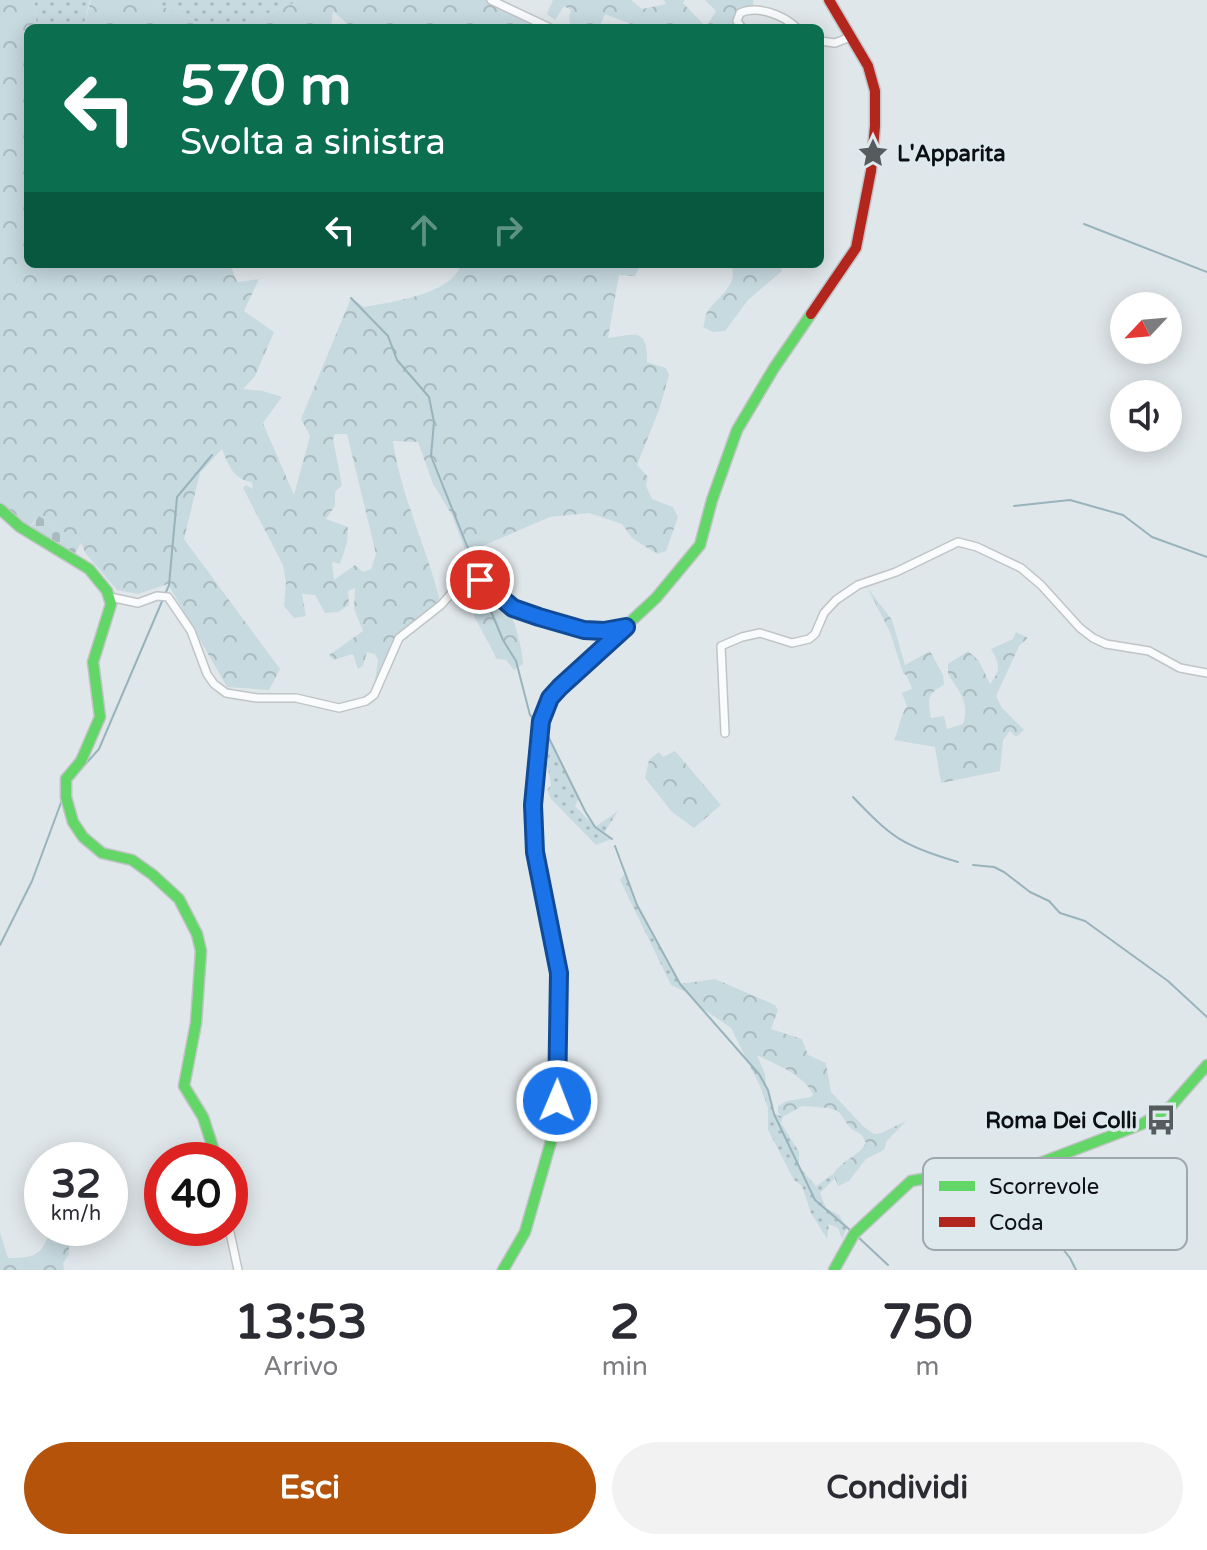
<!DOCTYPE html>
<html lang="it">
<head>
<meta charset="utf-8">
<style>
  :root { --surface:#fff; --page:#f2f2f3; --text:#2b2b33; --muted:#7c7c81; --accent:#b45309 }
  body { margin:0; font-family:"Varela Round",sans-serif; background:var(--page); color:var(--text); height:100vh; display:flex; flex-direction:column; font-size:30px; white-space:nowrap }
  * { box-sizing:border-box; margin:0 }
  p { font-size:26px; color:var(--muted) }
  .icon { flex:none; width:44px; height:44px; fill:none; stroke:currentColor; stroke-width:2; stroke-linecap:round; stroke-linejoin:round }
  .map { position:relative; height:1270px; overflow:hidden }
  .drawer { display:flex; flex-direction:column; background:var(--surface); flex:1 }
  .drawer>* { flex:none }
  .hud { position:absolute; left:24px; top:24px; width:800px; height:244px; border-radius:12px; box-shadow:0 4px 20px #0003; background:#0b6e4f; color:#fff; overflow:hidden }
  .needle { width:52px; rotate:244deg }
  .controls { position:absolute; left:1110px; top:292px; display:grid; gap:16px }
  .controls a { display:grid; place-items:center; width:72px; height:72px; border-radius:50%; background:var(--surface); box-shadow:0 4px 20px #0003; font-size:40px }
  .speed { position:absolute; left:24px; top:1142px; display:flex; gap:16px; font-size:40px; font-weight:700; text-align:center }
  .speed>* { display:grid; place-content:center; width:104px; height:104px; border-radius:50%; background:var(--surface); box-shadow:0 4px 20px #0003; line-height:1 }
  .speed small { font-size:20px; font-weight:400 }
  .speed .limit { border:12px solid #d22; background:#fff; color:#111 }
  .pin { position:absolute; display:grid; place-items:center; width:68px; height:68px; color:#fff; margin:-34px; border:4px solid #fff; border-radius:50%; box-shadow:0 2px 8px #0007 }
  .me { position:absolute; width:88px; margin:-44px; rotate:1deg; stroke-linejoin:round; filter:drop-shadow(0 0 6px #0008) }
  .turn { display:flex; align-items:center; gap:28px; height:168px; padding:0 24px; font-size:36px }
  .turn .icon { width:104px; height:104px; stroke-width:2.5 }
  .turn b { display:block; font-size:56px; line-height:68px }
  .lanes { display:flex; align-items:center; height:76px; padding:0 24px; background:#0003; justify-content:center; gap:40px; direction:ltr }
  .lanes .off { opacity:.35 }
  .eta { display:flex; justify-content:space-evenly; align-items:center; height:136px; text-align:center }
  .eta b { font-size:48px; font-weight:700; line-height:56px }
  .button { display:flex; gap:16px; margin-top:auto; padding:16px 24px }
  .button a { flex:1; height:92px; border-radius:48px; background:var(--accent); color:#fff; font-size:32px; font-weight:700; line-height:92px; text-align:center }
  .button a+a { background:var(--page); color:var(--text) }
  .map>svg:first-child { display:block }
</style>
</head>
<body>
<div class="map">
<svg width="1207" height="1270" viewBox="0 0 1207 1270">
  <defs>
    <pattern id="grass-dots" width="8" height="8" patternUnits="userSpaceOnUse" patternTransform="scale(2)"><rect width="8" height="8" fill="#c7dae0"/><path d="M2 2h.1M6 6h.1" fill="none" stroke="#aababf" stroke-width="1.8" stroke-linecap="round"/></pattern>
    <pattern id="forest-crowns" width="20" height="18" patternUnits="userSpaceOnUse" patternTransform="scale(2)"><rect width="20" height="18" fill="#c7dae0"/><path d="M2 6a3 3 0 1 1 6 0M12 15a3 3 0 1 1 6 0" fill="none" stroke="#aababf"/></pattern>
    <pattern id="cemetery-stones" width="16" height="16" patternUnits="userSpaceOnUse" patternTransform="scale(2)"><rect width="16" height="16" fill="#c7dae0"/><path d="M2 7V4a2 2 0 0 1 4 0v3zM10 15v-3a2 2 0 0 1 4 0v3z" fill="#aababf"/></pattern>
  </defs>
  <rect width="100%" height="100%" fill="#e0e7ea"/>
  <g fill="url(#grass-dots)">
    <polygon points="34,0 90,0 83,28 37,28"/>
    <polygon points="148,0 302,0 229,28 211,28"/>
    <polygon points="548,724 548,735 579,798 575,806 595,827 618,811 604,833 612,839 596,845 551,799 547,790 551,785 548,768 541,760 546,727"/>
    <polygon points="626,872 637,905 686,992 671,985 620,880"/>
    <polygon points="766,1084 774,1113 783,1117 781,1123 799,1152 799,1167 816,1186 833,1174 834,1179 820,1193 826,1208 839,1215 847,1228 842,1239 838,1228 829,1224 827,1239 811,1213 802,1186 794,1180 768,1130 768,1108 760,1086"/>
  </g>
  <g fill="url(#forest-crowns)" fill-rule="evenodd">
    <path d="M0 0H34L37 28H28V264H230L237 282 259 279 244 311 274 332 255 376 243 389 263 391 282 397 263 423 294 495 310 436 301 419 351 298 364 307C392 302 453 294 461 264H641L635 276 619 275 608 338C634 335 648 326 647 362L666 368 669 375 659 410 637 465 648 477 646 486 652 499 673 507 678 517 666 551 657 554 632 538 622 524 589 513 550 517 466 553 452 515 433 484 418 442 393 441C401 497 428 550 441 605L399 638 380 684 374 687 378 660 375 654 367 652 363 666 358 669 353 654 333 660 329 655 363 631 354 609 355 588 348 591 349 605 338 612 325 613 315 595 302 594 306 616 294 618 284 606 286 582 283 565 243 488 246 485 253 489 252 482C233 480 228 464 222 449L200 473 184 539 280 669 269 690 227 687 168 584 138 594 117 590 86 554 81 543 39 516 29 527 0 503ZM335 434H347L376 554 371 569 363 572 355 565 334 580 332 562 340 564 347 543 348 527 326 519 335 506V492L342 485 333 439Z"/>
    <polygon points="91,0 148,0 211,28 83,28"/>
    <polygon points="302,0 491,0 546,28 447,28 429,24 403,24 394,28 352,28 333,11 331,28 229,28"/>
    <polygon points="553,0 631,0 642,9 666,4 664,0 685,0 683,3 706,27 716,11 705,0 753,0 754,9 740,13 742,28 641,28 605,14 599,28 570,28 569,16 571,10 564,6 555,20 547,14"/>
    <path d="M731 264H778L782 271 748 300 725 331 713 332 703 327C704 326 706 315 706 314 715 297 740 287 731 264Z"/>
    <path d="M481 585C488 591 496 595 503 601 513 611 523 650 523 664L514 670 506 660 497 659 474 616V597Z"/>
    <path d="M867 587 892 620 905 665 930 651 943 675 944 685C926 694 928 700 931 718L944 716 947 729 963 724C970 701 959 692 948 674V664L968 651 979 661 990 684C1001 670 1000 664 991 649L1013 639 1016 632 1028 638 1019 646 996 696 1002 708 1024 730 1016 737 1010 731 1003 740 1000 771 941 783 935 747 894 740C900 727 899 718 907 706L902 693 912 689 907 676 903 673 890 632Z"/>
    <polygon points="675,751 721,805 694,828 672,812 645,778 649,760 659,752 663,757"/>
    <path d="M715 979 775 1005 778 1010 771 1029 802 1039 808 1055 826 1063 831 1092 864 1127 874 1134 881 1133 906 1121 887 1141 884 1150 866 1159 849 1181 838 1186 833 1174C842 1160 858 1157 866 1143L862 1135 850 1128 839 1112 829 1108 802 1106 783 1117 778 1113V1106L787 1101 811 1097 813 1094C804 1075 775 1064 757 1055L765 1074 766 1084 760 1086 731 1028 699 1006 680 984Z"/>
    <path d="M51 1228H83L82 1238 77 1233 69 1237V1254L63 1263 64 1270H0V1232L8 1258C37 1258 42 1255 51 1228Z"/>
  </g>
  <polygon fill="url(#cemetery-stones)" points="39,516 81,543 74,555 31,527"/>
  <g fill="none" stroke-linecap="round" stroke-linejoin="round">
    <g stroke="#98b3bb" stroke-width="2">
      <polyline points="1084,224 1207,272"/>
      <polyline points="351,298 388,336 397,360 429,397 434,422 431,456 467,546 476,562 477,573"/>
      <polyline points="1014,506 1070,500 1123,515 1152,537 1207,557"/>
      <polyline points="480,585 503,640 516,661 530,715 536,721"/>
      <polyline points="545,730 585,811 595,827 612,839"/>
      <polyline points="82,768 99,749 169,585 177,497 212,455"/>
      <path d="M853 797C892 838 903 846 958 862"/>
      <polyline points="615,846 637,905 680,984 759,1074 768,1090 774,1114 815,1200 850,1230"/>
      <polyline points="973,865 994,867 1004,872 1030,892 1049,901 1060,913 1085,921 1168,981 1207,1017"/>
      <polyline points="0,945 32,881 62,800"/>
      <polyline points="1009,1181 1070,1258 1076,1270"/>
      <polyline points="858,1237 888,1265"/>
    </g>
    <g stroke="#c0c4c6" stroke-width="10">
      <g id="street">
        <polyline points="491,0 550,28"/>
        <path d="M742 28 737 21 740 13C758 5 783 15 797 28"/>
        <polyline points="820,41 835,43 850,37"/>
        <path d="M110 597 138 603 157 596 168 597 191 631 207 674 214 684 226 693 257 698H296L339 708 366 701 374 695 399 638 441 605 467 576H475C486 586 499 602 513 608 542 623 591 633 623 628"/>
        <polyline points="725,733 721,646 742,637 760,633 792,643 809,639 815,634 824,613 836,600 858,585 896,572 958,542 977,547 1021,568 1041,585 1080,628 1093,638 1106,644 1149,651 1180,668 1207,673"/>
        <polyline points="229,1228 238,1270"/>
      </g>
    </g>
    <g stroke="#c0c4c6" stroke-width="13">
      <g id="fast">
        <polyline points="0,509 20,527 89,569 107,591 111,604 93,662 100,717 81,761 66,779 66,797 73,822 83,837 102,853 132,860 153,875 179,899 197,934 201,951 196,1023 184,1086 203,1117 217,1160"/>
        <polyline points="503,1270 525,1232 556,1124 559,973 535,852 533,805 544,709 560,687 656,598 700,545 712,500 737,430 774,368 811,314"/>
        <polyline points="834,1270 854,1234 911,1181 928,1178 1006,1176 1142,1124 1171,1106 1207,1065"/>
      </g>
    </g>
    <g stroke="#c0c4c6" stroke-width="13">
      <polyline id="jam" points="811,314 856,248 871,171 875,126 875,91 868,66 829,0"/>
    </g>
    <use href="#street" stroke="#fafbfc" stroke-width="7"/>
    <use href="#fast" stroke="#63d668" stroke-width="10"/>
    <use href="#jam" stroke="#b3261e" stroke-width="10"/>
  </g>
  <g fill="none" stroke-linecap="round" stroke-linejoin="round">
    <g stroke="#114b97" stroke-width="20">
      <polyline id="route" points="480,580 513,608 539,617 584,630 604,631 626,627 560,687 550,698 541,721 533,805 535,852 559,973 557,1101"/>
    </g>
    <use href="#route" stroke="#1a73e8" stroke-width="14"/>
  </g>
  <defs>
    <g id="sight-bare" transform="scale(2.4)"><path d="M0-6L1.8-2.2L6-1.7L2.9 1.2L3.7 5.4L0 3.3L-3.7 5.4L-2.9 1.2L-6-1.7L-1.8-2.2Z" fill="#565b5e" stroke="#dde9ed" stroke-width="2.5" paint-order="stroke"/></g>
    <g id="bus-bare" transform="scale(2.4)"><path d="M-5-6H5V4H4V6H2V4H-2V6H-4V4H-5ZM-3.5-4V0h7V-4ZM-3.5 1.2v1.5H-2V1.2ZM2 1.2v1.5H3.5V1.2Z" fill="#565b5e" stroke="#dde9ed" stroke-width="2.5" paint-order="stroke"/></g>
  </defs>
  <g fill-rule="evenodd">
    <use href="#sight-bare" x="873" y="153"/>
    <use href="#bus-bare" x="1161" y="1120"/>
  </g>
  <g text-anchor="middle" stroke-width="7" stroke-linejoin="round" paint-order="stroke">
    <g font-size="22" font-weight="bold" fill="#0c1012" stroke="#dde9ed" text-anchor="start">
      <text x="897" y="161">L'Apparita</text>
      <text x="1137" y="1128" text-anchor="end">Roma Dei Colli</text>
    </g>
  </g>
  <rect x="923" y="1158" width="264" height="92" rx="12" fill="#dde9ed" stroke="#9ea8ab" stroke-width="2"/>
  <rect x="939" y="1181" width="36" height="10" fill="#63d668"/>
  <rect x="939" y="1217" width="36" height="10" fill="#b3261e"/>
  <g font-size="22" fill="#0c1012">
    <text x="989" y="1194">Scorrevole</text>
    <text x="989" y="1230">Coda</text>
  </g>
</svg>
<div class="controls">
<a><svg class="needle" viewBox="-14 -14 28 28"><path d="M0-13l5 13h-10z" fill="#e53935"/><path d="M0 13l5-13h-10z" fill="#7c7c81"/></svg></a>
<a><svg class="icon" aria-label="sound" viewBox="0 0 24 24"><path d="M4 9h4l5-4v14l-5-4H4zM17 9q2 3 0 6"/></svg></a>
</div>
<div class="speed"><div>32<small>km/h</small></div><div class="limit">40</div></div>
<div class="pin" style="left:480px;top:580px;background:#d93025"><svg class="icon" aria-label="arrive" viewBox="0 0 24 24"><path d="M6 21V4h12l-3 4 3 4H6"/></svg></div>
<svg class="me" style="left:557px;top:1101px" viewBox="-20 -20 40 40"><circle r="17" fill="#1a73e8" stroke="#fff" stroke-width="3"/><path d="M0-11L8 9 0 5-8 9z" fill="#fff"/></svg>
<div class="hud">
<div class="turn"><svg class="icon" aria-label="left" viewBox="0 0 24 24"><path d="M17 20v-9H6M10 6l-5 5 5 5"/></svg><div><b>570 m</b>Svolta a sinistra</div></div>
<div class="lanes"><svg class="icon" aria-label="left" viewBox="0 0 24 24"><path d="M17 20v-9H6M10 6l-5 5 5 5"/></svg><svg class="icon off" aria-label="ahead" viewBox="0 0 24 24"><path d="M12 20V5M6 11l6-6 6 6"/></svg><svg class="icon off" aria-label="right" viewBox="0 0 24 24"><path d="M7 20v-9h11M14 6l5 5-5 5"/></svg></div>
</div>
</div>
<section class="drawer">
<div class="eta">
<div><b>13:53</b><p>Arrivo</p></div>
<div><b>2</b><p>min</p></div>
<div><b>750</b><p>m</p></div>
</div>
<div class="button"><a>Esci</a><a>Condividi</a></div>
</section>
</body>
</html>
